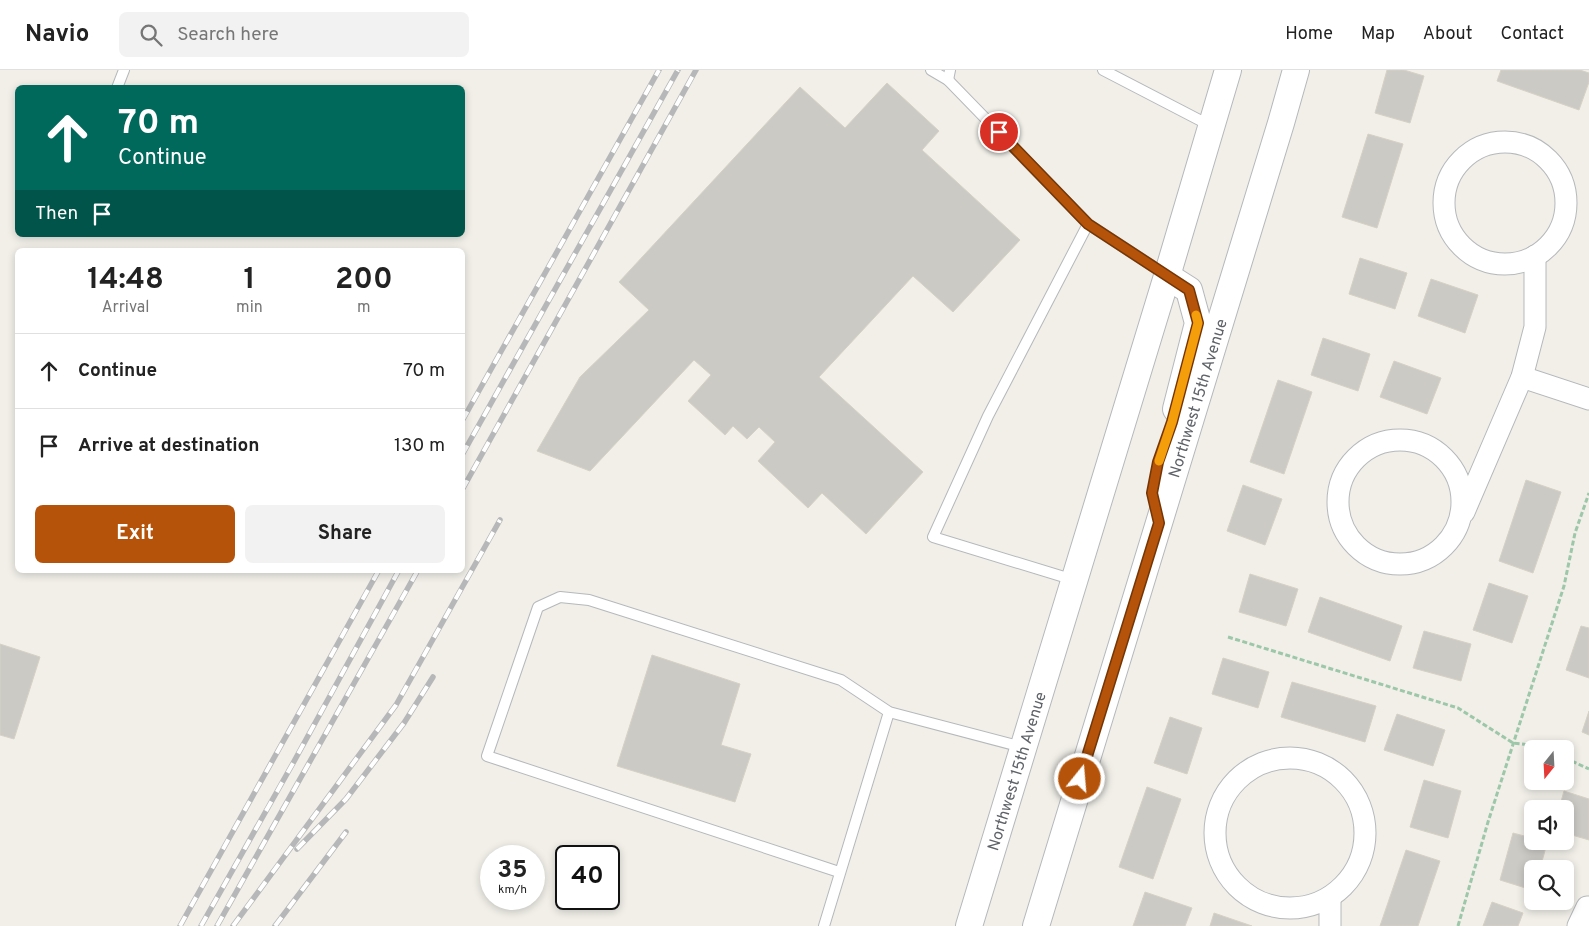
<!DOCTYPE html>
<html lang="en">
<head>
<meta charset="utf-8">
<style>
  :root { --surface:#fff; --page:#f2f2f2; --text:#222; --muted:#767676; --line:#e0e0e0; --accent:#b45309 }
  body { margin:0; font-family:Overpass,sans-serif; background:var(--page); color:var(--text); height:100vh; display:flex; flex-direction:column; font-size:19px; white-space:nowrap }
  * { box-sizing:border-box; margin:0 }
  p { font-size:16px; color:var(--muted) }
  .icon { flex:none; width:28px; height:28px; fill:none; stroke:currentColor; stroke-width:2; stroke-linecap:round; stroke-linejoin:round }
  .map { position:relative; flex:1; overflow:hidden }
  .drawer { position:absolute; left:15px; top:178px; width:450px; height:325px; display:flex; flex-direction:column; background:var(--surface); border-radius:8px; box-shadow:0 2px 8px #0003 }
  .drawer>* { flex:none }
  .top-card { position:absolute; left:15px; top:15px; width:450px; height:152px; border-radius:8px; box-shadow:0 2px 8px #0003; background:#00695c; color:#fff; overflow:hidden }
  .needle { width:32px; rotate:198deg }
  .fabs { position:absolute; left:1524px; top:670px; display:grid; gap:10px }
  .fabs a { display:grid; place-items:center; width:50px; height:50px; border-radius:8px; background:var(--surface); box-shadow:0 2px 8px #0003; font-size:25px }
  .speed { position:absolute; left:480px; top:775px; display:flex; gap:10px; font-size:25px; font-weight:700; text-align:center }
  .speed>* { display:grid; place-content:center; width:65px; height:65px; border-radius:50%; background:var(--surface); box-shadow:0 2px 8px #0003; line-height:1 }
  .speed small { font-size:12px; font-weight:400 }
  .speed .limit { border:2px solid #111; border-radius:8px; background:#fff; color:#111 }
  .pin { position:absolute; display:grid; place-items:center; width:42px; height:42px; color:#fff; margin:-21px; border:2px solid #fff; border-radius:50%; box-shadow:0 1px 5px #0007 }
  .me { position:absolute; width:55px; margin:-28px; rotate:17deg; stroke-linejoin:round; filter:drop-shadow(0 0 4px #0008) }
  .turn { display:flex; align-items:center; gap:18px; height:105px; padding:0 20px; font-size:22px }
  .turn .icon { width:65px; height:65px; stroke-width:2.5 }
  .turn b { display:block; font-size:35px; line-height:42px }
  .then { display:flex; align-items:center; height:48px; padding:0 20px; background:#0003; gap:10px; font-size:19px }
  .eta { display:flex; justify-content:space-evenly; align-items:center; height:85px; text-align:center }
  .eta b { font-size:30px; font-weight:700; line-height:35px }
  .cta { display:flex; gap:10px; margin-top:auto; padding:10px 20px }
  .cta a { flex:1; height:58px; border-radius:8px; background:var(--accent); color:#fff; font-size:20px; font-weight:700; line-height:58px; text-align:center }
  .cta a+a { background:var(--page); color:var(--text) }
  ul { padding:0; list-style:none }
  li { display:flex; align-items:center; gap:15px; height:75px; padding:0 20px; border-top:1px solid var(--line) }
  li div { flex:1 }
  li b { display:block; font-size:19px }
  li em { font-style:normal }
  header { display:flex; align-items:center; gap:30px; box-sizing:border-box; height:70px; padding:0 25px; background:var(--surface); border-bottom:1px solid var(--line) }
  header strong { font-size:24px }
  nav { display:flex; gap:28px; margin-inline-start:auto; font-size:18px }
  .search { width:350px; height:45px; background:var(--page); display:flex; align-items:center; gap:12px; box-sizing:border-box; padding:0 18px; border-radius:8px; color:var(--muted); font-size:19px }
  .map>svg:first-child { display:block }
</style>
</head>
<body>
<header>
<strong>Navio</strong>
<div class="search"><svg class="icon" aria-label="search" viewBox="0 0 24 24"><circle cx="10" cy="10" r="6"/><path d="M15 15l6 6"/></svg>Search here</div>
<nav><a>Home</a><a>Map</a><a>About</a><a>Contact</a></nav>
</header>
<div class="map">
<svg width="1589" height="856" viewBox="0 0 1589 856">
  <rect width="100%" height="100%" fill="#f1efe8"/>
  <g fill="#cccac5" stroke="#d6d1c6">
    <polygon points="1387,0 1404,0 1424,6 1410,53 1375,43"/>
    <polygon points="1501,0 1580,0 1589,3 1589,12 1579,40 1497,11"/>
    <polygon points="887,13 939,61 922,80 1020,170 953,242 913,206 819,307 923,402 866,464 822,423 808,438 758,391 775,372 759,357 747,369 733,356 725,365 688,331 711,305 694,290 590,401 537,381 580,307 649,240 619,212 800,17 845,58"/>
    <polygon points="1368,64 1403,74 1377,158 1342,147"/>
    <polygon points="1360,188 1407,203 1395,239 1349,224"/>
    <polygon points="1431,209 1478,225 1465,263 1418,246"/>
    <polygon points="1323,268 1370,284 1358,321 1311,305"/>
    <polygon points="1394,291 1441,308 1427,344 1380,327"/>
    <polygon points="1278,310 1312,322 1284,404 1250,392"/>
    <polygon points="1526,410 1561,422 1533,503 1499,491"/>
    <polygon points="1243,415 1282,429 1265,475 1227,461"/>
    <polygon points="1250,504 1298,519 1286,556 1239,542"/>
    <polygon points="1489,513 1528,526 1512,573 1473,560"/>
    <polygon points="1320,527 1402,556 1390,591 1308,562"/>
    <polygon points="1581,556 1589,558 1589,608 1566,600"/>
    <polygon points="1424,561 1471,574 1461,611 1413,598"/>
    <polygon points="0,574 40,587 14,669 0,665"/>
    <polygon points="652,585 740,614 721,675 751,684 735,732 617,696"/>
    <polygon points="1223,588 1269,602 1258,638 1212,624"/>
    <polygon points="1292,612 1376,636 1365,672 1281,647"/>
    <polygon points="1589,641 1589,665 1582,662"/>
    <polygon points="1397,644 1445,660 1433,696 1384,680"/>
    <polygon points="1170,647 1202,658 1187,704 1154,693"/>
    <polygon points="1424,710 1461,721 1448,768 1410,757"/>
    <polygon points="1147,717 1181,729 1153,809 1119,797"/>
    <polygon points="1564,721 1589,729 1589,770 1565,763 1565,739 1559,739"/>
    <polygon points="1513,763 1532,768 1532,771 1547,773 1540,799 1532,799 1532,820 1500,810"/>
    <polygon points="1406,780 1440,791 1418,856 1380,856"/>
    <polygon points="1145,822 1192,838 1185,856 1133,856"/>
    <polygon points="1492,832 1523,843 1518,856 1483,856"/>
    <polygon points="1214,843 1252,856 1210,856"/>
  </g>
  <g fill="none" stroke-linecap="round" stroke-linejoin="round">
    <g stroke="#b5b8bc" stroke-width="12">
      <g id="service">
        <polyline points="931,0 948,10 1088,154 1166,205"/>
        <polyline points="1103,0 1211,56"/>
        <polyline points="948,10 950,0"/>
        <polyline points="117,18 124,0"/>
        <polyline points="1074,510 933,467 988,346 1088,154"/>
        <polyline points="839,802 487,686 538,537 560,527 589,530 841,610 889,642 1022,677"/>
        <polyline points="824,856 889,642"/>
      </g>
    </g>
    <g stroke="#b5b8bc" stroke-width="23">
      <g id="minor">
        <circle cx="1505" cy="133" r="61"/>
        <polyline points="1522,307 1589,329"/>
        <circle cx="1400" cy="432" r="62"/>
        <polyline points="1464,442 1522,307 1535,257 1535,186"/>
        <circle cx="1290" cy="763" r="75"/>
        <polyline points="1330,827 1330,856"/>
        <polyline points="1578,856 1587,837 1589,837"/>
      </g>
    </g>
    <g stroke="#b5b8bc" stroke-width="28">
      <g id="tertiary">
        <polyline points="1167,206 1189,220 1198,253 1176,339"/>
        <polyline points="969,856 1167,206 1228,0"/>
        <polyline points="1036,856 1281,53 1296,0"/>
      </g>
    </g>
    <g stroke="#9cc7a9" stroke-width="3" stroke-dasharray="5 2.5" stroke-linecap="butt">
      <polyline points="1228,567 1458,638 1513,673 1538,676 1545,679"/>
      <polyline points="1565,688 1589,699"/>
      <polyline points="1458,856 1488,752 1564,516 1575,463 1589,423"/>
    </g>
    <use href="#service" stroke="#fff" stroke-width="10"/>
    <use href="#minor" stroke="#fff" stroke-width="21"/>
    <use href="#tertiary" stroke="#fff" stroke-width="26"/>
    <g stroke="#b6b7b8" stroke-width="5.5">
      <g id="rail">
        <polyline points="462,351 659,0"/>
        <polyline points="462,385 678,0"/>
        <polyline points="462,420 696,0"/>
        <polyline points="297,779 346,729 404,653 433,607"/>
        <polyline points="180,856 379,500"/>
        <polyline points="201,856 292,695 399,500"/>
        <polyline points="217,856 418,500"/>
        <polyline points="233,856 396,635 500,450"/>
        <polyline points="275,856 346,762"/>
      </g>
    </g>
    <use href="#rail" stroke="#fff" stroke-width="4" stroke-dasharray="11" stroke-linecap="butt"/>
  </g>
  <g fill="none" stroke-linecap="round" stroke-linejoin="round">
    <g stroke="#753606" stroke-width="12">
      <polyline id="route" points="999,62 1088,154 1189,220 1198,253 1172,352 1158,392 1152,423 1159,453 1080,709"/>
    </g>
    <use href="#route" stroke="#b45309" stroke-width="9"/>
    <polyline stroke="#f59e0b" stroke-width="9" points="1159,391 1172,352 1198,253 1196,245"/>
  </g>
  <g text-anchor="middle" stroke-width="4.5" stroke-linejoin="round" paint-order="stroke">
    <g font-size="16" fill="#5f6368" stroke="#fff">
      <text transform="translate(1197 328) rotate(-73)" y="6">Northwest 15th Avenue</text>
      <text transform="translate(1016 701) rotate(-73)" y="6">Northwest 15th Avenue</text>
    </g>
  </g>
</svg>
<div class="fabs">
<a><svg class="needle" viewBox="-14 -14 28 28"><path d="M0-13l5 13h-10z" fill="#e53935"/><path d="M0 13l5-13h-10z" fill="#767676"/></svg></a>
<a><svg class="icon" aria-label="sound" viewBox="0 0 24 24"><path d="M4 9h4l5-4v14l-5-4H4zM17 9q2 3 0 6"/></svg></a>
<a><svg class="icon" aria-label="search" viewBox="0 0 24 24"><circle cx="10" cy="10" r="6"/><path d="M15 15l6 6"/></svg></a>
</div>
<div class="speed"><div>35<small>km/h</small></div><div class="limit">40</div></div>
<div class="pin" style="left:999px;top:62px;background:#d93025"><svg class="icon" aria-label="arrive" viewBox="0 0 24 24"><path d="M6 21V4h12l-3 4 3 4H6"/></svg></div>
<svg class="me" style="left:1080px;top:709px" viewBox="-20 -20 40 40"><circle r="17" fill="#b45309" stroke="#fff" stroke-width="3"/><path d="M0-11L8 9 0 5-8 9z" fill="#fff"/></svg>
<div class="top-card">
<div class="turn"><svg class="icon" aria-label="ahead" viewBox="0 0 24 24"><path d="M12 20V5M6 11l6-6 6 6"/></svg><div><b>70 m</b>Continue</div></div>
<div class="then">Then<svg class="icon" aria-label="arrive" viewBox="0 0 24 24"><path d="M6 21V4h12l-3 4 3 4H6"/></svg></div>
</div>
<section class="drawer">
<div class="eta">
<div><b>14:48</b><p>Arrival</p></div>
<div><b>1</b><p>min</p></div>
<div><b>200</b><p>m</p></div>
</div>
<ul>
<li><svg class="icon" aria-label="ahead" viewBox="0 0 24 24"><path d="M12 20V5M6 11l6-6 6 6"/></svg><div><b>Continue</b></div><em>70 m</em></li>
<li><svg class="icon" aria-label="arrive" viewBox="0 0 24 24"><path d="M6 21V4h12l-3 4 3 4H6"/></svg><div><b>Arrive at destination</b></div><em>130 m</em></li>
</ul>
<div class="cta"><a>Exit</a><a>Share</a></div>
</section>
</div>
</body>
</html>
